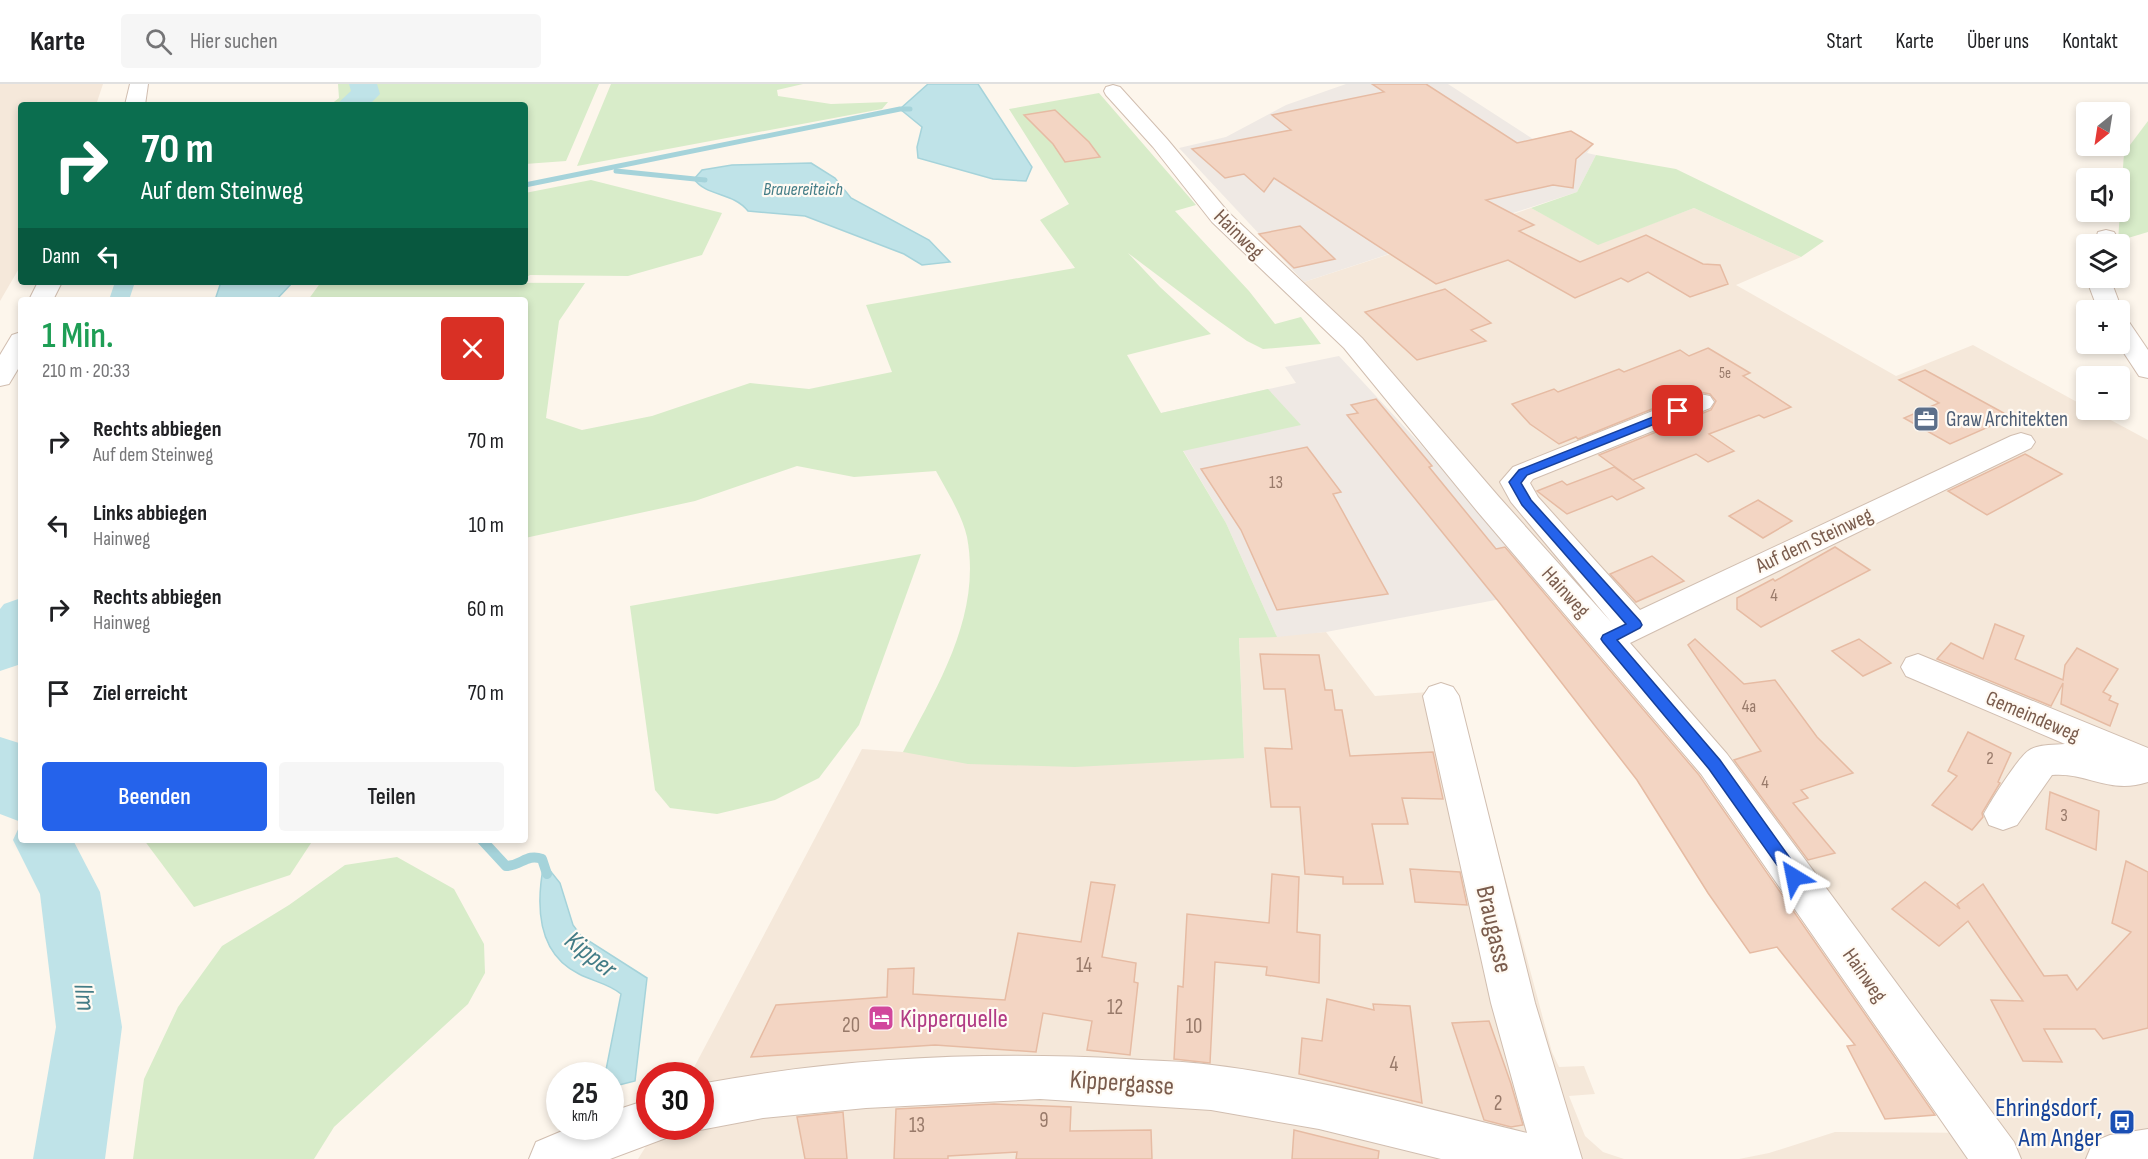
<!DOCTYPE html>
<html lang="de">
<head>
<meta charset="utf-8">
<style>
  :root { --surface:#fff; --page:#f6f6f6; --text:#202124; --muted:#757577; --line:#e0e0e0; --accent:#2563eb }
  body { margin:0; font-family:"Sofia Sans Condensed",sans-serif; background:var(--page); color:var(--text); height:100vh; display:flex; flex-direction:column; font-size:22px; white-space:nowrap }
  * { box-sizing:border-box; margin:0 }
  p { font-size:20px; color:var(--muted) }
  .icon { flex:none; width:33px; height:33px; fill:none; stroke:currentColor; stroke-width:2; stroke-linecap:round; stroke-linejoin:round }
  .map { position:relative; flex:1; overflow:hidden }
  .panel { position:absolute; left:18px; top:213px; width:510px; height:546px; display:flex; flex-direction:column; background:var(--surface); border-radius:6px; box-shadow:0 3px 9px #0003 }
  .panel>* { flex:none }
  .banner { position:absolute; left:18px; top:18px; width:510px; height:183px; border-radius:6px; box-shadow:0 3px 9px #0003; background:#0b6e4f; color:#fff; overflow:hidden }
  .needle { width:39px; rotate:210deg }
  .controls { position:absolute; left:2076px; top:18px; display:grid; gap:12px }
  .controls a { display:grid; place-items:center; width:54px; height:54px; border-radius:6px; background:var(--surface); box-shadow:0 3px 9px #0003; font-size:30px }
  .speed { position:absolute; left:546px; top:978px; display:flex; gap:12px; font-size:30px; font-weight:700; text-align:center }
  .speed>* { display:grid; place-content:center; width:78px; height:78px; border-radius:50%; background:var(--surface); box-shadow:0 3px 9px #0003; line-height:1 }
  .speed small { font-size:15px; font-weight:400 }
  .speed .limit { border:9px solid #d22; background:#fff; color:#111 }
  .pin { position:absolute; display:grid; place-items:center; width:51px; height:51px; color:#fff; margin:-26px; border-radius:12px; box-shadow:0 3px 9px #0006 }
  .me { position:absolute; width:66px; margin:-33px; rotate:325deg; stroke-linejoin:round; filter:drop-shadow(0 0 4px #0008) }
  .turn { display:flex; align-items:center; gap:21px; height:126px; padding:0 24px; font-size:27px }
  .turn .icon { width:78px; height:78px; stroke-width:2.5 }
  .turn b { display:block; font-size:42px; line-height:51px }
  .then { display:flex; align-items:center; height:57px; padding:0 24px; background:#0003; gap:12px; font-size:22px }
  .round { display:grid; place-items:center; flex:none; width:63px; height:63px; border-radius:6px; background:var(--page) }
  .summary { display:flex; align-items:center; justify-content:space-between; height:102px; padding:0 24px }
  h1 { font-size:36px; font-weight:600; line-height:45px; color:#1e9e55 }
  .action { display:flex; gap:12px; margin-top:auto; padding:12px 24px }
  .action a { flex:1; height:69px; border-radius:6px; background:var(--accent); color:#fff; font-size:24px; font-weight:600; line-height:69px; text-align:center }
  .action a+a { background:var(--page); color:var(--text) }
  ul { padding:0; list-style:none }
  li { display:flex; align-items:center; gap:18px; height:84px; padding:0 24px }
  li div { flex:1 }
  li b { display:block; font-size:22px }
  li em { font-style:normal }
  header { display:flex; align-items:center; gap:36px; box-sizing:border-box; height:84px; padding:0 30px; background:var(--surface); border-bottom:2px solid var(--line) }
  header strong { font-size:28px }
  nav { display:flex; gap:33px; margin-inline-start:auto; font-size:21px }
  .search { width:420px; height:54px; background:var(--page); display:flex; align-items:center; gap:15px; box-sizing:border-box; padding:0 21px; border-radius:6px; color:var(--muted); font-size:22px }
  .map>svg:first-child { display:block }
</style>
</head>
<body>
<header>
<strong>Karte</strong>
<div class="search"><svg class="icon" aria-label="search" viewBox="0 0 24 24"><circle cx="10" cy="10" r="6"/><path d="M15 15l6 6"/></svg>Hier suchen</div>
<nav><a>Start</a><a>Karte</a><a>Über uns</a><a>Kontakt</a></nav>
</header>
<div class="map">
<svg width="2148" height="1075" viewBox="0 0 2148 1075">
  <rect width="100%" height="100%" fill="#fdf6ec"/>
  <g fill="#f5e8da">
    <polygon points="0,0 103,0 96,21 21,21 21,181 0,217"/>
    <polygon points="1531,124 1598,160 1694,124 1801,173 1736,201 1896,292 1973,261 2086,323 2086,326 2092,326 2148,356 2148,1075 1739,1075 1769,1069 1835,1048 1998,1049 1304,198"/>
    <polygon points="1326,548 1375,612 1455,606 1552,968 1559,983 1584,982 1595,1010 1569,1012 1585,1052 1603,1068 1624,1075 638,1075 658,1043 700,1042 700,992 690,991 862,665 903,668 1244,674 1239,553"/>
  </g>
  <g fill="#efe9e4">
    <polygon points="1346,0 1448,0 1533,55 1571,47 1593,60 1587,69 1596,71 1577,108 1304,198 1179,64 1226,53 1286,21"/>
    <polygon points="1339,272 1554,505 1326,548 1277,553 1226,439 1161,329 1296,299 1285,283"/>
  </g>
  <g fill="#d8ecc9">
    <polygon points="338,0 599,0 566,77 525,80 525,21 330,21 339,14"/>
    <polygon points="611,0 803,0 777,6 778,12 831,20 888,18 882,25 577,82"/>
    <path d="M1099 9 1196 121 1175 127 1249 207 1275 240 1301 233 1321 260 1263 265 1247 257 1209 230 1128 169 1160 203 1211 250 1127 271 1161 329 1268 305 1301 341 1183 367 1226 439 1277 553 1239 554 1244 674 1075 683 968 680 903 668C937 602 982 532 967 453 962 431 947 407 936 387L854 393 797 382 695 417 525 454V216H308L321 198 585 199 559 237 546 334 582 346 652 332 750 299 809 305 892 288 866 221 1075 184 1040 136 1069 120 1009 25Z"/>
    <polygon points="2148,37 2148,148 2118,157 2124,69"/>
    <polygon points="1596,71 1676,85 1824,157 1801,173 1694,124 1598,161 1531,124 1577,108"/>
    <polygon points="591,96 722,129 702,171 628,192 530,191 525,194 525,109"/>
    <polygon points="921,470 859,641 819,694 775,716 717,730 670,724 655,706 630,522"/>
    <polygon points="144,756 313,756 290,791 194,823"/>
    <polygon points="397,773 454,805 484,860 485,889 468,920 334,1043 314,1075 133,1075 144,995 178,923 222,862 289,821 345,781"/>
  </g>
  <g fill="#bfe3e8" stroke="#a5d3da" stroke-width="1.5">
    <polygon points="928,0 978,0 1032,83 1026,97 993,95 918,74 917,63 922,43 900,25"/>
    <path d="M811 79 835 94 851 114 929 156 950 178 922 181 904 170 805 132 748 127C733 108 707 113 694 95L702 86 732 81Z"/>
    <polygon points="221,198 293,198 276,216 215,216"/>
    <path d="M544 779 560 799 573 841 581 852 647 894 635 997 611 1003 610 992 605 991 621 910C610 900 592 897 579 890 536 869 536 820 544 779Z"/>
    <path d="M89 943C95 986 101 1032 94 1075H58L69 983Z"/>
  </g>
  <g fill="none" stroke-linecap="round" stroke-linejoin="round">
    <g stroke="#a5d3da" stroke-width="5">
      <polyline points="616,87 705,96"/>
      <polyline points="525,101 900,25 910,25"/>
    </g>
    <path stroke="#a5d3da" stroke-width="10" d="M482 756 506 782C521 782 527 769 542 775L547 790"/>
    <polygon fill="#bfe3e8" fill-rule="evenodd" points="115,198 135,198 129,216 109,216"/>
    <g fill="#bfe3e8" fill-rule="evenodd">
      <polygon points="349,0 377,0 380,10 369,21 336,21 351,7"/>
      <polygon points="21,514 21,576 18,581 0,587 0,525 4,520"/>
      <polygon points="0,653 19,659 21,662 21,738 0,730"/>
      <polygon points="21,739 21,756 73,756 100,808 122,943 105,1075 33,1075 56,943 40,810 13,756"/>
    </g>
  </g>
  <g fill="#f3d5c3" stroke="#e6bba3" stroke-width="1.5">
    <polygon points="1372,0 1426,0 1517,59 1571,47 1593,60 1576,75 1573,104 1553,101 1486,116 1534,141 1519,147 1580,178 1646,151 1703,180 1720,181 1728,200 1690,213 1648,188 1628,198 1621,194 1575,214 1508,176 1436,200 1274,94 1264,108 1244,90 1225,94 1192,65 1291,46 1272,31 1384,8"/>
    <polygon points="1055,26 1089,58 1100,73 1065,78 1053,60 1024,31"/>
    <polygon points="1300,142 1335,175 1294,184 1259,150"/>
    <polygon points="1445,205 1491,239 1471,246 1486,257 1417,276 1365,228"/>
    <polygon points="1708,264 1750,289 1743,292 1791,323 1764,334 1759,331 1709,350 1734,367 1708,378 1696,370 1633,396 1599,371 1711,326 1716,317 1710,310 1700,308 1689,310 1578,355 1576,353 1559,360 1530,340 1512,320 1554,305 1558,308 1619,285 1624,288 1680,266 1689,272"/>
    <polygon points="1925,286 2011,333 1950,360 1904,334 1939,319 1899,296"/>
    <polygon points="1376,315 1432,382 1429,383 1496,465 1505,463 1699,691 1935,1031 1885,1035 1847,962 1855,961 1777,863 1750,869 1708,809 1637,696 1499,518 1347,331 1358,329 1351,321"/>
    <polygon points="1307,363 1341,408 1333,410 1388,510 1277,526 1241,446 1201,385"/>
    <polygon points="2025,370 2062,390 1987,431 1948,407"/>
    <polygon points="1614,383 1644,404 1617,416 1612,412 1567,430 1537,407 1562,397 1567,401"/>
    <polygon points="1758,416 1792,437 1763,454 1729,432"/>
    <polygon points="1835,463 1870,486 1761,543 1737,525 1737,514 1773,495 1775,497"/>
    <polygon points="1652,472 1684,497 1636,518 1610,490"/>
    <polygon points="1995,540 2024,552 2015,575 2063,596 2065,581 2077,564 2118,585 2103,608 2111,612 2109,616 2118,620 2110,642 2061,620 2063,599 2051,622 1937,575 1951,559 1983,575"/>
    <polygon points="1695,555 1744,600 1775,596 1817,653 1853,689 1801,706 1808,714 1793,719 1835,769 1808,776 1734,676 1761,667 1688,561"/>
    <polygon points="1859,555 1891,579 1863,592 1832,567"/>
    <polygon points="1260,570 1319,571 1325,606 1332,606 1335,626 1342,626 1350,672 1433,668 1443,715 1402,714 1408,740 1372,740 1383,800 1343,800 1343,793 1305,790 1300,723 1271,723 1265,664 1292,665 1285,605 1264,605"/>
    <polygon points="1968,648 2011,669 1998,698 2000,699 1982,729 1983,733 1972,746 1932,721 1957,692 1948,687"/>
    <polygon points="2050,708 2099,727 2096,766 2046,745"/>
    <polygon points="2126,777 2148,788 2148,944 2103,955 2095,945 2044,945 2062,978 2023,977 1991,916 2023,917 1968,837 1939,862 1892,825 1925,798 1960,825 1957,820 1983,800 2044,892 2067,891 2077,906 2131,848 2112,839"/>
    <polygon points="1410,785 1460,788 1467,821 1415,818"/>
    <polygon points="1272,790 1299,793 1297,848 1320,851 1319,899 1266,891 1267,883 1215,878 1210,979 1174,975 1178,902 1183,903 1187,830 1269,839"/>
    <polygon points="1091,798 1115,801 1102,873 1136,879 1134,898 1138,899 1130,971 1087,966 1092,937 1043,929 1036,968 935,961 751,973 776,921 887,913 888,885 914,884 913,910 1005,916 1018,849 1081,858"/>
    <polygon points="1327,915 1374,926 1373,920 1410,922 1422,1019 1299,990 1302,954 1322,957"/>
    <polygon points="1489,937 1511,1000 1523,1041 1511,1043 1484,1036 1452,939"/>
    <polygon points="994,1020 1071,1023 1070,1047 1151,1046 1152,1075 1016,1075 1017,1068 948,1072 948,1075 894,1075 896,1025"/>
    <polygon points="843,1028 847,1075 805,1075 797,1033"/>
    <polygon points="1294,1046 1379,1067 1378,1075 1292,1075"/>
  </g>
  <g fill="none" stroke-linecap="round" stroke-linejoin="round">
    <g stroke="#d1beb0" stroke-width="2">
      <g id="minor">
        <polygon points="130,0 148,0 145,21 125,21"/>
        <polygon points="1113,1 1120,3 1167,55 1228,128 1362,254 1499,413 1612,539 1511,418 1500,398 1513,383 1690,312 1700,310 1710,312 1714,318 1710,324 1533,395 1530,399 1538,413 1640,526 2011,352 2021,349 2031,352 2035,358 2031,364 1630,559 1727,670 2014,1058 2021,1075 1968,1075 1701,690 1477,427 1344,264 1212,138 1153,63 1106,11 1104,7 1106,3"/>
        <polygon points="2106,146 2114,148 2117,153 2116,160 2094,160 2098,148"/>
        <polygon points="2089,194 2113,194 2113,202 2122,226 2120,230 2120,226 2098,226 2089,202"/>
        <polygon points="38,198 62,198 53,216 29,216"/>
        <polygon points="2120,235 2129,238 2148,266 2148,294 2139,292 2118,260"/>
        <polygon points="21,248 21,280 9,300 0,302 0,271 12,251"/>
        <path d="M1918 570 2148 664V698C2109 711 2088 688 2052 691L2017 741 2003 746 1989 741 1984 730C1990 718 2018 674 2028 667 2037 660 2054 661 2065 660L1906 592 1901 583 1906 574Z"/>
        <path d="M1441 599 1453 603 1459 612 1535 919 1582 1075H1441L1319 1045 1211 1026 1040 1015 866 1024 763 1034 700 1046 691 1042H700V1000C840 974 984 967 1126 975 1154 977 1184 977 1212 981 1318 994 1423 1024 1527 1049L1491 919 1423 612 1429 603Z"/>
        <polygon points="650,1015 650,1042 671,1042 666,1054 610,1075 529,1075 536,1058 574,1042 610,1042 610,1028"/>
        <polygon points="2148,1045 2148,1075 2086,1075 2093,1058 2110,1051"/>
      </g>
    </g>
    <use href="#minor" fill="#fff" fill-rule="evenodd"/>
  </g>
  <polygon fill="#2563eb" stroke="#184099" stroke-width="1.5" points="1678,323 1684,327 1682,329 1527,391 1521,399 1531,416 1640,537 1642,541 1640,544 1617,556 1720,676 1800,788 1803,793 1800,798 1794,800 1789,798 1709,685 1603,558 1601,555 1603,551 1626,540 1522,421 1509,398 1519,386"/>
  <defs>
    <g id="office-square" transform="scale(1.35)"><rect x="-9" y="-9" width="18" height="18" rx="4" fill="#5c6f8a" stroke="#fffaf3"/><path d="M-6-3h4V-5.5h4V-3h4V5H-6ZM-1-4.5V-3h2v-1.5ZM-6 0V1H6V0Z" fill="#fff"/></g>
    <g id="hotel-square" transform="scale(1.35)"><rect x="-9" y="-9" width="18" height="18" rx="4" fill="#d1479c" stroke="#fffaf3"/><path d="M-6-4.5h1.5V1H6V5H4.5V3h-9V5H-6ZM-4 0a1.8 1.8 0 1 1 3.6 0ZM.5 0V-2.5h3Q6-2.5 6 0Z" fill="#fff"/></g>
    <g id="bus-square" transform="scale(1.35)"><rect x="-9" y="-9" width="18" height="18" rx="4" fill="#1a4fb4" stroke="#fffaf3"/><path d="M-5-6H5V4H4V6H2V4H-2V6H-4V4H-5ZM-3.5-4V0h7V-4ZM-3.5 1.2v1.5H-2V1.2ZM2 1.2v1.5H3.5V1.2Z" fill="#fff"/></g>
  </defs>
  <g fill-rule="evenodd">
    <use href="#office-square" x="1926" y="335"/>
    <use href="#hotel-square" x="881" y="934"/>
    <use href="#bus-square" x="2122" y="1038"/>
  </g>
  <g text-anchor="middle" stroke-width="4.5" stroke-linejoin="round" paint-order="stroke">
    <g font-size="15" fill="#987a6a">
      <text x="1725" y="294">5e</text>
    </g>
    <g font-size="18" font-style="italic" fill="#437c86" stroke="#fffaf3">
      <text x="803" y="111">Brauereiteich</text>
    </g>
    <g font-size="18" fill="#987a6a">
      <text x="1276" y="404">13</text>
      <text x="1774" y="517">4</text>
      <text x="1749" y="628">4a</text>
      <text x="1990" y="680">2</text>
      <text x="1765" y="704">4</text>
      <text x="2064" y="737">3</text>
    </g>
    <g font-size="21" fill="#7a5c4d" stroke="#fffaf3">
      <text transform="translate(1239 150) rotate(45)" y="7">Hainweg</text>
      <text transform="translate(1814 456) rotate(-25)" y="7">Auf dem Steinweg</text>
      <text transform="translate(1566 508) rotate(48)" y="7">Hainweg</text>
      <text transform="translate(2033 632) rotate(23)" y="7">Gemeindeweg</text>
      <text transform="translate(1865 891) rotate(55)" y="7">Hainweg</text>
    </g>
    <g font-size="21" fill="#4e5e75" stroke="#fffaf3" text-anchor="start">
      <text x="1946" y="342">Graw Architekten</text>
    </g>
    <g font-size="21" fill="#987a6a">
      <text x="1084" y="888">14</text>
      <text x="1115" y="930">12</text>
      <text x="851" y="948">20</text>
      <text x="1194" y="949">10</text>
      <text x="1394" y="987">4</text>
      <text x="1498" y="1026">2</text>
      <text x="1044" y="1043">9</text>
      <text x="917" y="1048">13</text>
    </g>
    <g font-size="26" fill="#7a5c4d" stroke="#fffaf3">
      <text transform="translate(1495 845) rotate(77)" y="9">Braugasse</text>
      <text transform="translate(1122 998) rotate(4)" y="9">Kippergasse</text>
    </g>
    <g font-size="26" fill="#b23c85" stroke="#fffaf3" text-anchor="start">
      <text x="900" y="943">Kipperquelle</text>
    </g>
    <g font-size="26" fill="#164399" stroke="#fffaf3" text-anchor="end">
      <text x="2102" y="1032">Ehringsdorf,<tspan x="2102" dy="30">Am Anger</tspan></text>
    </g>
    <g font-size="27" font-style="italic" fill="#437c86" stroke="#fffaf3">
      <text transform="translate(591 870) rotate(38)" y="9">Kipper</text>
      <text transform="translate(85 913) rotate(82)" y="9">Ilm</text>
    </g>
  </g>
</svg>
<div class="controls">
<a><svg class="needle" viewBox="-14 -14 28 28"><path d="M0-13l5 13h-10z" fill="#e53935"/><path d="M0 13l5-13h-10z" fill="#757577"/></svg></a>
<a><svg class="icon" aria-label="sound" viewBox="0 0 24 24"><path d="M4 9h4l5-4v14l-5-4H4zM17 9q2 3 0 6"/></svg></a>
<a><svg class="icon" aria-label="layers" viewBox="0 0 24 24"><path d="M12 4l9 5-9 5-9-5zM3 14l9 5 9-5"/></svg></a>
<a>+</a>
<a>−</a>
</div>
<div class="speed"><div>25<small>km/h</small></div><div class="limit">30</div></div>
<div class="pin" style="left:1678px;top:327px;background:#d93025"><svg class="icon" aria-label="arrive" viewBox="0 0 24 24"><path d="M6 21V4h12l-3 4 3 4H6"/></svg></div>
<svg class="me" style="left:1794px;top:793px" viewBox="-20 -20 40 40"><path d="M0-17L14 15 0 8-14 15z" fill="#2563eb" stroke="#fff" stroke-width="4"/></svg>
<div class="banner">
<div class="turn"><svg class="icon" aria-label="right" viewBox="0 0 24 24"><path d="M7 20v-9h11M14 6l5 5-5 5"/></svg><div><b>70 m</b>Auf dem Steinweg</div></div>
<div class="then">Dann<svg class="icon" aria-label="left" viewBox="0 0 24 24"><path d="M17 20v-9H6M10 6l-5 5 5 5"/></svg></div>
</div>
<section class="panel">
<div class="summary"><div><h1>1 Min.</h1><p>210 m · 20:33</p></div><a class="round" style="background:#d93025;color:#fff"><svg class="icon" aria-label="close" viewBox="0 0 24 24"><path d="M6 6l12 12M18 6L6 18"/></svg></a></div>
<ul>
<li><svg class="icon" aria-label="right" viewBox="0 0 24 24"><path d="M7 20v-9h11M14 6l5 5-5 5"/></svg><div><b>Rechts abbiegen</b><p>Auf dem Steinweg</p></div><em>70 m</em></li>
<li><svg class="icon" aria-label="left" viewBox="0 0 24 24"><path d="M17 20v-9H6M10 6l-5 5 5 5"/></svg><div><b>Links abbiegen</b><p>Hainweg</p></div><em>10 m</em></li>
<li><svg class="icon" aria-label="right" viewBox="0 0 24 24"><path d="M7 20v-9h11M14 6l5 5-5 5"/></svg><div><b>Rechts abbiegen</b><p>Hainweg</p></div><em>60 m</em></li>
<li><svg class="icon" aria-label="arrive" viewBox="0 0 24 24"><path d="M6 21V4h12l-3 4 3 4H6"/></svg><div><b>Ziel erreicht</b></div><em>70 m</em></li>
</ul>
<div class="action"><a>Beenden</a><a>Teilen</a></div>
</section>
</div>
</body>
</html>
